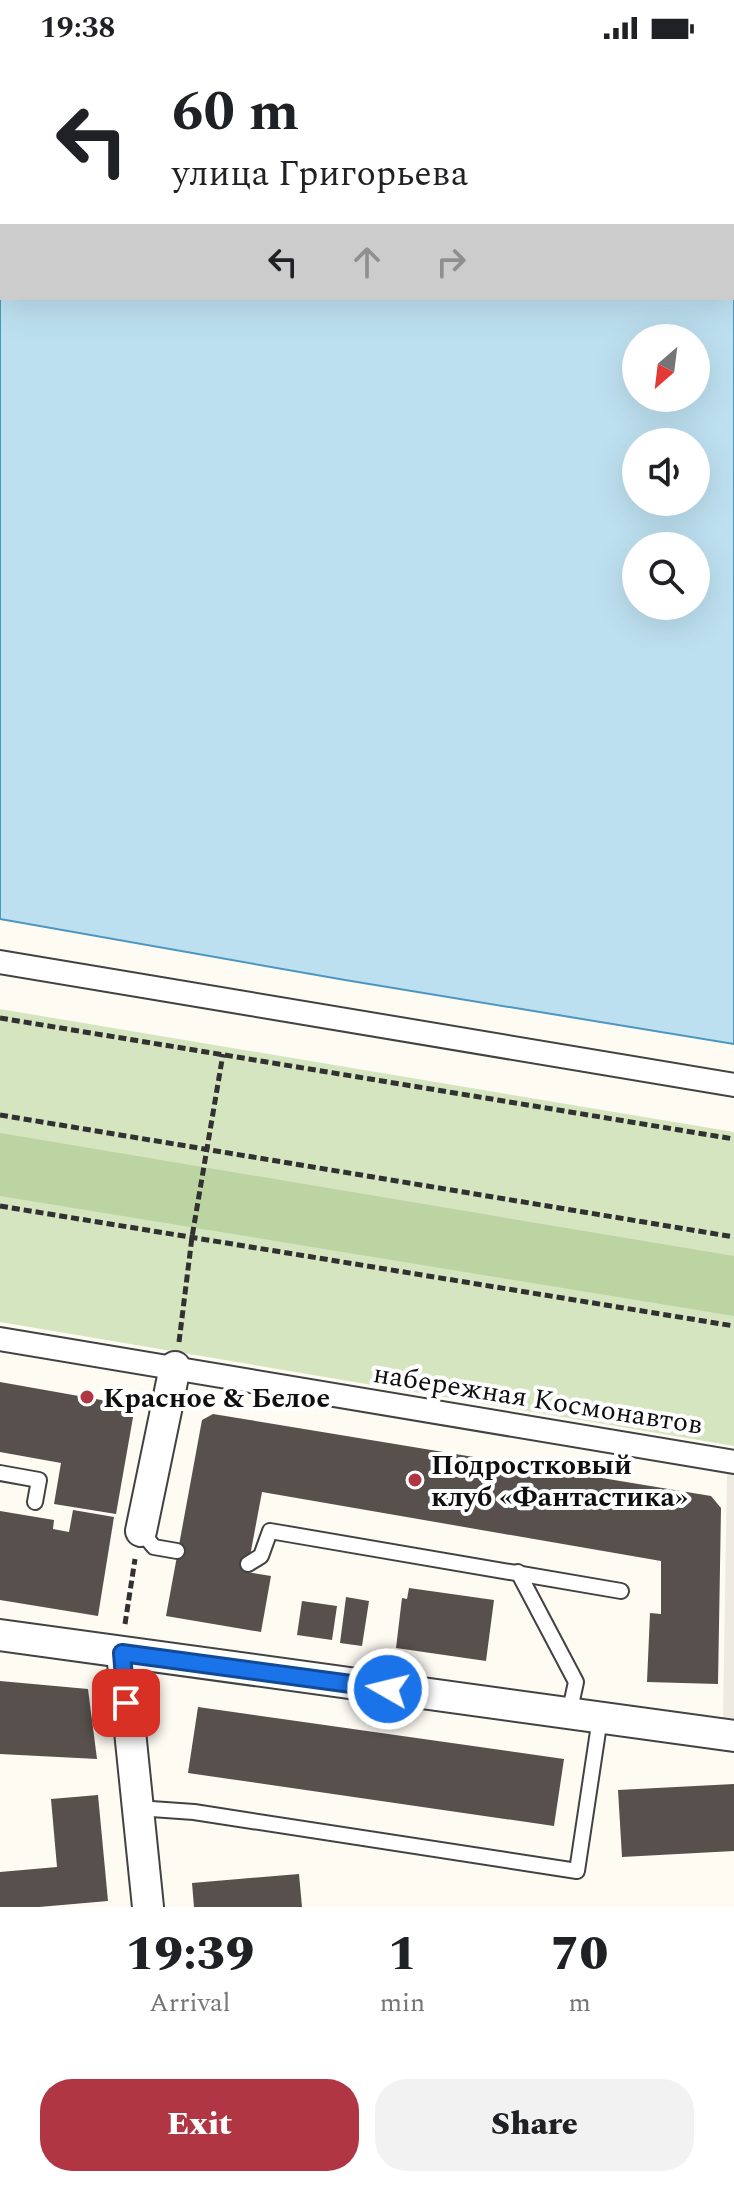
<!DOCTYPE html>
<html lang="en">
<head>
<meta charset="utf-8">
<style>
  :root { --surface:#fff; --page:#f2f2f2; --text:#202124; --muted:#757577; --accent:#b13643 }
  body { margin:0; font-family:Spectral,serif; background:var(--page); color:var(--text); height:100vh; display:flex; flex-direction:column; font-size:30px; white-space:nowrap }
  * { box-sizing:border-box; margin:0 }
  p { font-size:26px; color:var(--muted) }
  .icon { flex:none; width:44px; height:44px; fill:none; stroke:currentColor; stroke-width:2; stroke-linecap:round; stroke-linejoin:round }
  .map { position:relative; height:1851px; overflow:hidden }
  .panel { display:flex; flex-direction:column; background:var(--surface); flex:1 }
  .panel>* { flex:none }
  .banner { position:absolute; left:0px; top:0px; width:734px; height:244px; box-shadow:0 8px 32px #0002; background:#fff; color:var(--text); overflow:hidden }
  .needle { width:52px; rotate:208deg }
  .tools { position:absolute; left:622px; top:268px; display:grid; gap:16px }
  .tools a { display:grid; place-items:center; width:88px; height:88px; border-radius:50%; background:var(--surface); box-shadow:0 8px 32px #0002; font-size:40px }
  .pin { position:absolute; display:grid; place-items:center; width:68px; height:68px; color:#fff; margin:-34px; border-radius:16px; box-shadow:0 4px 12px #0006 }
  .me { position:absolute; width:88px; margin:-44px; rotate:278deg; stroke-linejoin:round; filter:drop-shadow(0 0 6px #0008) }
  .turn { display:flex; align-items:center; gap:28px; height:168px; padding:0 40px; font-size:36px }
  .turn .icon { width:104px; height:104px; stroke-width:2.5 }
  .turn b { display:block; font-size:56px; line-height:68px }
  .lanes { display:flex; align-items:center; height:76px; padding:0 40px; background:#0003; justify-content:center; gap:40px; direction:ltr }
  .lanes .off { opacity:.35 }
  .eta { display:flex; justify-content:space-evenly; align-items:center; height:136px; text-align:center }
  .eta b { font-size:48px; font-weight:800; line-height:56px }
  .button { display:flex; gap:16px; margin-top:auto; padding:16px 40px }
  .button a { flex:1; height:92px; border-radius:32px; background:var(--accent); color:#fff; font-size:32px; font-weight:800; line-height:92px; text-align:center }
  .button a+a { background:var(--page); color:var(--text) }
  .status { display:flex; justify-content:space-between; align-items:center; height:56px; padding:0 40px; background:var(--surface); direction:ltr }
  .status svg { height:22px; fill:currentColor }
  .map>svg:first-child { display:block }
</style>
</head>
<body>
<div class="status"><b>19:38</b><svg viewBox="0 0 49 12"><path d="M0 12V9h3v3zM5 12V6h3v6zM10 12V3h3v9zM15 12V0h3v12zM26 1h20v11H26zM47 4h2v5h-2z"/></svg></div>
<div class="map">
<svg width="734" height="1851" viewBox="0 0 734 1851">
  <rect width="100%" height="100%" fill="#fefbf3"/>
  <polygon fill="#d5e5c0" points="0,953 734,1076 734,1390 0,1266"/>
  <polygon fill="#bbd4a1" points="0,1077 734,1200 734,1260 0,1140"/>
  <polygon fill="#eeeae2" points="727,1415 734,1417 734,1664 723,1663"/>
  <path fill="#bde0f0" stroke="#4c97bf" stroke-width="2" fill-rule="evenodd" d="M0 0H734V988L345 924 0 863ZM2 2H732V242H2ZM636 282H696V342H636ZM636 386H696V446H636ZM636 490H696V550H636Z"/>
  <g fill="#57504d">
    <polygon points="0,1326 135,1350 116,1458 54,1448 61,1407 0,1396"/>
    <polygon points="213,1358 711,1440 721,1452 718,1628 647,1626 650,1557 661,1558 661,1505 262,1436 247,1516 271,1520 261,1576 166,1560 202,1364"/>
    <polygon points="73,1454 114,1461 98,1560 0,1544 0,1455 54,1464 53,1473 69,1476"/>
    <polygon points="409,1532 494,1544 486,1605 396,1592 402,1542 407,1543"/>
    <polygon points="346,1541 369,1545 362,1590 340,1587"/>
    <polygon points="302,1545 337,1550 332,1584 297,1579"/>
    <polygon points="0,1625 88,1633 97,1703 0,1698"/>
    <polygon points="198,1651 564,1703 554,1770 188,1717"/>
    <polygon points="734,1728 734,1795 622,1801 618,1734"/>
    <polygon points="98,1739 108,1845 39,1851 0,1851 0,1816 57,1811 51,1743"/>
    <polygon points="299,1818 302,1851 194,1851 192,1827"/>
  </g>
  <g fill="none" stroke-linecap="round" stroke-linejoin="round">
    <g stroke="#424242" stroke-width="18">
      <g id="service">
        <polyline points="0,1417 39,1424 35,1446"/>
        <polyline points="141,1475 154,1491 177,1495"/>
        <polyline points="248,1508 261,1500 270,1475 621,1535"/>
        <polyline points="518,1516 576,1626 569,1658"/>
        <polyline points="137,1752 194,1756 577,1815 600,1662"/>
      </g>
    </g>
    <g stroke="#424242" stroke-width="26">
      <g id="pedestrian">
        <polyline points="0,906 734,1029"/>
        <polyline points="0,1283 734,1406"/>
      </g>
    </g>
    <g stroke="#424242" stroke-width="34">
      <g id="minor">
        <polyline points="141,1475 175,1311"/>
        <polyline points="0,1579 734,1680"/>
        <polyline points="122,1597 148,1851"/>
      </g>
    </g>
    <g stroke="#313131" stroke-width="5" stroke-dasharray="8 4" stroke-linecap="butt">
      <polyline points="0,962 734,1083"/>
      <polyline points="0,1059 734,1181"/>
      <polyline points="0,1150 734,1270"/>
      <polyline points="179,1286 192,1181 223,998"/>
      <polyline points="125,1568 135,1503"/>
    </g>
    <use href="#service" stroke="#fff" stroke-width="14"/>
    <use href="#pedestrian" stroke="#fff" stroke-width="22"/>
    <use href="#minor" stroke="#fff" stroke-width="30"/>
  </g>
  <g fill="none" stroke-linecap="round" stroke-linejoin="round">
    <g stroke="#114b97" stroke-width="20">
      <polyline id="route" points="126,1647 122,1597 388,1633"/>
    </g>
    <use href="#route" stroke="#1a73e8" stroke-width="14"/>
  </g>
  <g fill="#b13643" stroke="#fff" stroke-width="3">
    <circle cx="87" cy="1341" r="8"/>
    <circle cx="415" cy="1424" r="8"/>
  </g>
  <g text-anchor="middle" stroke-width="8" stroke-linejoin="round" paint-order="stroke">
    <g font-size="28" font-weight="bold" fill="#0f0f0f" stroke="#fff" text-anchor="start">
      <text x="103" y="1351">Красное &amp; Белое</text>
      <text x="431" y="1418">Подростковый<tspan x="431" dy="32">клуб «Фантастика»</tspan></text>
    </g>
    <g font-size="28" fill="#0f0f0f" stroke="#fff">
      <text transform="translate(538 1342) rotate(9)" y="10">набережная Космонавтов</text>
    </g>
  </g>
</svg>
<div class="tools">
<a><svg class="needle" viewBox="-14 -14 28 28"><path d="M0-13l5 13h-10z" fill="#e53935"/><path d="M0 13l5-13h-10z" fill="#757577"/></svg></a>
<a><svg class="icon" aria-label="sound" viewBox="0 0 24 24"><path d="M4 9h4l5-4v14l-5-4H4zM17 9q2 3 0 6"/></svg></a>
<a><svg class="icon" aria-label="search" viewBox="0 0 24 24"><circle cx="10" cy="10" r="6"/><path d="M15 15l6 6"/></svg></a>
</div>
<div class="pin" style="left:126px;top:1647px;background:#d93025"><svg class="icon" aria-label="arrive" viewBox="0 0 24 24"><path d="M6 21V4h12l-3 4 3 4H6"/></svg></div>
<svg class="me" style="left:388px;top:1633px" viewBox="-20 -20 40 40"><circle r="17" fill="#1a73e8" stroke="#fff" stroke-width="3"/><path d="M0-11L8 9 0 5-8 9z" fill="#fff"/></svg>
<div class="banner">
<div class="turn"><svg class="icon" aria-label="left" viewBox="0 0 24 24"><path d="M17 20v-9H6M10 6l-5 5 5 5"/></svg><div><b>60 m</b>улица Григорьева</div></div>
<div class="lanes"><svg class="icon" aria-label="left" viewBox="0 0 24 24"><path d="M17 20v-9H6M10 6l-5 5 5 5"/></svg><svg class="icon off" aria-label="ahead" viewBox="0 0 24 24"><path d="M12 20V5M6 11l6-6 6 6"/></svg><svg class="icon off" aria-label="right" viewBox="0 0 24 24"><path d="M7 20v-9h11M14 6l5 5-5 5"/></svg></div>
</div>
</div>
<section class="panel">
<div class="eta">
<div><b>19:39</b><p>Arrival</p></div>
<div><b>1</b><p>min</p></div>
<div><b>70</b><p>m</p></div>
</div>
<div class="button"><a>Exit</a><a>Share</a></div>
</section>
</body>
</html>
